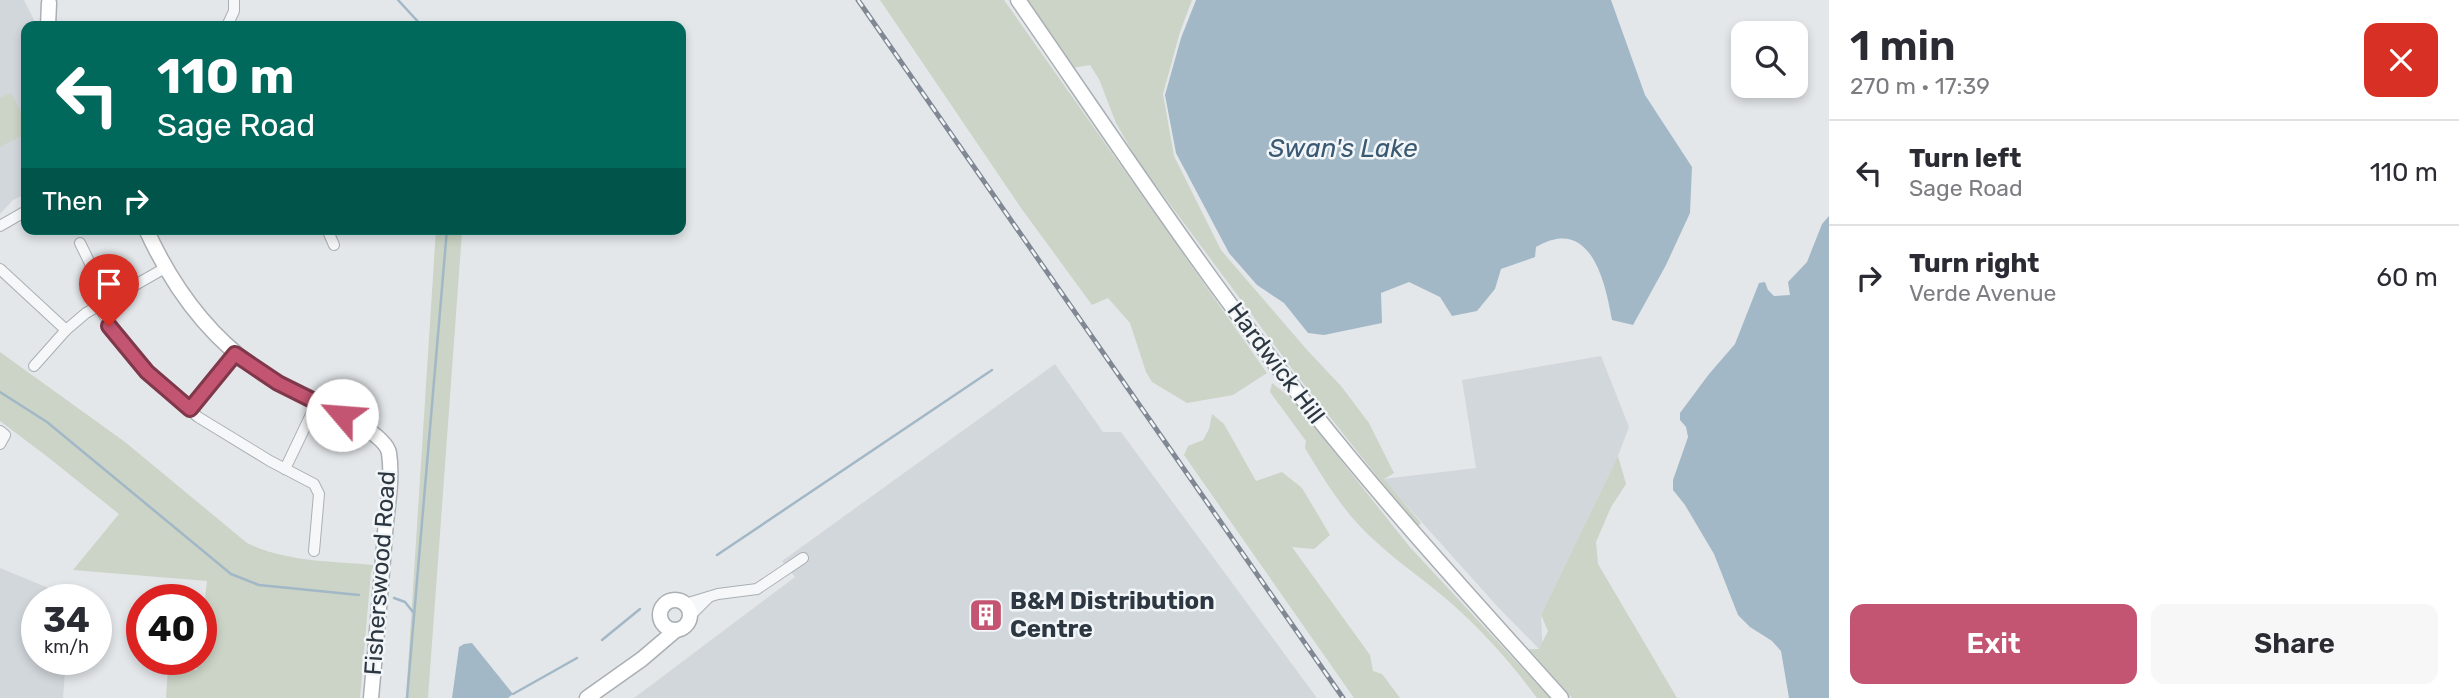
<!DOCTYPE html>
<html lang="en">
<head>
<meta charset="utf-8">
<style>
  :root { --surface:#fff; --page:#f7f7f7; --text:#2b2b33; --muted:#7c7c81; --line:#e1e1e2; --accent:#c35572 }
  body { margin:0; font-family:Rubik,sans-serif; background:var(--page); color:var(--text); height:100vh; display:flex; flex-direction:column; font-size:26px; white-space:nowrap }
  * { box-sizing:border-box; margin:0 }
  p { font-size:23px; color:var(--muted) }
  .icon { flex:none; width:38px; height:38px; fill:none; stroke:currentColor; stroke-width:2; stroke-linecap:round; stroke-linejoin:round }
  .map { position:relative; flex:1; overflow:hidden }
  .sheet { display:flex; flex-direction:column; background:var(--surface); width:630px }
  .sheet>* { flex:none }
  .top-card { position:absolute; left:21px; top:21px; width:665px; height:214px; border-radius:14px; box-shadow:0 4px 10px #0003; background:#00695c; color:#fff; overflow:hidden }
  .controls { position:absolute; left:1731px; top:21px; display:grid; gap:14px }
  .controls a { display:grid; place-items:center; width:77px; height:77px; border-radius:14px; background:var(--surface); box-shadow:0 4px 10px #0003; font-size:35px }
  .speed { position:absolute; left:21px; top:584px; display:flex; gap:14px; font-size:35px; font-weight:700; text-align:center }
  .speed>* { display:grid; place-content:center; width:91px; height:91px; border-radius:50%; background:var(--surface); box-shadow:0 4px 10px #0003; line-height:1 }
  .speed small { font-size:18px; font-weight:400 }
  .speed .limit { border:10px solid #d22; background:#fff; color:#111 }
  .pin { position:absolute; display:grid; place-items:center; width:60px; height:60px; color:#fff; margin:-72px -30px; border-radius:50% 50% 50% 0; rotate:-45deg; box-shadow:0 0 7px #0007 }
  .pin .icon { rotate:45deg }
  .me { position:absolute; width:77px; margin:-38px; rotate:297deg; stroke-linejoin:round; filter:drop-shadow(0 0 5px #0008) }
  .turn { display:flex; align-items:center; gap:24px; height:147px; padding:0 21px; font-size:32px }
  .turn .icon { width:91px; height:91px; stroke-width:2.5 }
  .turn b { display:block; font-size:49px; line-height:60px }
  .then { display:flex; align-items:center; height:66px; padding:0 21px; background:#0003; gap:14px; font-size:26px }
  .round { display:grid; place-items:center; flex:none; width:74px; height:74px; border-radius:14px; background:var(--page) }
  .summary { display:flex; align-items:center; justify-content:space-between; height:119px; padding:0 21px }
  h1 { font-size:42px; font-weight:600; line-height:52px }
  .button { display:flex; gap:14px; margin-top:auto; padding:14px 21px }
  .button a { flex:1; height:80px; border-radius:14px; background:var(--accent); color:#fff; font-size:28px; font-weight:600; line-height:80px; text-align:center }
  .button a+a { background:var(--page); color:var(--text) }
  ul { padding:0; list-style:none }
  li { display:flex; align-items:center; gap:21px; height:105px; padding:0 21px; border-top:2px solid var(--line) }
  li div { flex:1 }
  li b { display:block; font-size:26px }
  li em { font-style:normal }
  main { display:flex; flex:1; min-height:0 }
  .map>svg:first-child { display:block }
</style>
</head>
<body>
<main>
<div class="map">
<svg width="1829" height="698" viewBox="0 0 1829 698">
  <rect width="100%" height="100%" fill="#e4e7ea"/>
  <g fill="#d2d7dc">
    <polygon points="0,0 24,0 37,26 26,26 26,194 13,200 0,214"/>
    <polygon points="1601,356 1629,427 1618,456 1541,615 1543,653 1497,606 1383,479 1476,468 1462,380"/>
    <polygon points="1055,364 1103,432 1121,432 1317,698 634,698 795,577 782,561"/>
    <polygon points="0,568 56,591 64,590 69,598 69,600 37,600 37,660 66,660 63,698 0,698"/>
  </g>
  <g fill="#cbd4c6">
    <polygon points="880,0 1004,0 1267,373 1233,395 1187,403 1152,382 1146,372 1130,323 1108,298 1092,305 1021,208"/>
    <polygon points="1025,0 1192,0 1180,32 1163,94 1174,156 1221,250 1308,351 1341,386 1369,423 1394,473 1384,479 1421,523 1417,527 1296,374 1137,160 1116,123 1099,79 1090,65 1072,68"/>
    <polygon points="11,93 26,122 26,133 0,147 0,98"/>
    <polygon points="436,229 458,229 462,232 428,698 406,698"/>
    <path d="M0 352 125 442 247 543C286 562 332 561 374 565L371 572 360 698H166L168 667 197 670 198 660H201V632L207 581 73 570 119 514 49 458 0 421Z"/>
    <path d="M1272 383 1292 399 1409 546 1550 698H1537C1512 664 1483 631 1451 603 1420 576 1384 553 1357 523 1337 501 1320 473 1305 448L1306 441 1270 392Z"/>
    <polygon points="1212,414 1224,424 1256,481 1282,472 1302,488 1330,535 1314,549 1292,547 1370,655 1373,671 1382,674 1400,698 1354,698 1184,455 1188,446 1203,440 1209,429"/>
    <polygon points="1618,456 1626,484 1611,507 1596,542 1598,564 1677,698 1572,698 1529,649 1539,649 1548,631 1541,615"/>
  </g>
  <g fill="#a2b8c7">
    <path d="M1196 0H1611L1645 95 1692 167 1690 213 1666 265 1633 325 1612 320C1605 280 1590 215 1536 247L1535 257 1501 269 1495 289 1477 311 1452 316 1440 297 1409 282 1381 293 1382 323 1324 335 1308 333 1284 303 1257 285 1229 253 1176 153 1165 95 1181 38Z"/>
    <polygon points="1829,216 1829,698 1789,698 1781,651 1772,641 1750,627 1738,615 1714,554 1685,505 1673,490 1673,480 1688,437 1686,427 1680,420 1680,413 1709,374 1735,344 1759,283 1765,282 1768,290 1774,296 1790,295 1788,282 1807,262 1822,224"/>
    <polygon points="472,643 513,694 508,698 452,698 459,647 464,644"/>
  </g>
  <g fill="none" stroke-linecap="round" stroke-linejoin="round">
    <g stroke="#a2b8c7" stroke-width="2.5">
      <polyline points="398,0 422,26"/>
      <polyline points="0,392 47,422 231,574 259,585 359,595"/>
      <polyline points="717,555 992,370"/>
      <polyline points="394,598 405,602 413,612"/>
      <polyline points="602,640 640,609"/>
      <polyline points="513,694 577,658"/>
      <polyline points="407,698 447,229"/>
    </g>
    <g stroke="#a9afb4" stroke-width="12">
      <g id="street">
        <polyline points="227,26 234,11 234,0"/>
        <polyline points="0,226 26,211"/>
        <polyline points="327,229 334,245"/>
        <polyline points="80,243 108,300"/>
        <polyline points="0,269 66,330"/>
        <polyline points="98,306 126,348 170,394 198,417 270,461 314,484 319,494 314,551"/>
        <polyline points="34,366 66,330 86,313 165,268"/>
        <polyline points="190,409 235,354"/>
        <polyline points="0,431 5,435 0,444"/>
        <polyline points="285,469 317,402"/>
        <polyline points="685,604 718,594 757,589 803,558"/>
        <polyline points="689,617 708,598"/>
      </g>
    </g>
    <g stroke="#a9afb4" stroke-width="17">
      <g id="secondary">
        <path d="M1018 0C1112 136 1204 276 1308 406 1388 507 1475 602 1561 698"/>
        <polyline points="48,26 49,3"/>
        <path d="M146 229C175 293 218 349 279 383 303 396 385 429 389 453 393 479 387 508 385 533 381 588 376 643 371 698"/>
        <circle cx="675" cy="615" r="15"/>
        <polyline points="587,698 642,659 676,630"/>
      </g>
    </g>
    <use href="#street" stroke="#f6f7f9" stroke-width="10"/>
    <use href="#secondary" stroke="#fff" stroke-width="14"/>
    <g stroke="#7f8893" stroke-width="5">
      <polyline id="rail" points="858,0 1343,698"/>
    </g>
    <use href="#rail" stroke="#f3f6f8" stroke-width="2.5" stroke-dasharray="8" stroke-linecap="butt"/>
  </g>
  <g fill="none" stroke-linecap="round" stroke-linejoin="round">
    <g stroke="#7f374a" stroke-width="18">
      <polyline id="route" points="109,326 147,372 190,409 235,354 278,383 342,415"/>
    </g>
    <use href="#route" stroke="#c35572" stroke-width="12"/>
  </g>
  <defs>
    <g id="building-square" transform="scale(1.75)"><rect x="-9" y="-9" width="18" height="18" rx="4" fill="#c35572" stroke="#f3f6f8"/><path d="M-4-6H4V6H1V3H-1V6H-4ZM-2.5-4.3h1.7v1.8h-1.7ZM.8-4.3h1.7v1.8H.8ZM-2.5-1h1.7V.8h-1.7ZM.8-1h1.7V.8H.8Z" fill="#fff"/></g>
  </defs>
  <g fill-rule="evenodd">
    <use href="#building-square" x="986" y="615"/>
  </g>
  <g text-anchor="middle" stroke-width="5" stroke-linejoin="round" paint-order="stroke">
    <g font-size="24" fill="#2d3741" stroke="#f3f6f8">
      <text transform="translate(1276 363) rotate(53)" y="8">Hardwick Hill</text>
      <text transform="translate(380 573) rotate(-86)" y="8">Fisherswood Road</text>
    </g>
    <g font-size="24" font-weight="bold" fill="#2d3741" stroke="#f3f6f8" text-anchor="start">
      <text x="1010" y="609">B&amp;M Distribution<tspan x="1010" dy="28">Centre</tspan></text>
    </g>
    <g font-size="26" font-style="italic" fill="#3a5972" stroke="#f3f6f8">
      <text x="1343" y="157">Swan's Lake</text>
    </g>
  </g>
</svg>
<div class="controls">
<a><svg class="icon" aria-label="search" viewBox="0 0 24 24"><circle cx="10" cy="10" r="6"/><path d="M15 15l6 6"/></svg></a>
</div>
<div class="speed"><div>34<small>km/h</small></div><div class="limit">40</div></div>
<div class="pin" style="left:109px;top:326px;background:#d93025"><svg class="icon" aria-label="arrive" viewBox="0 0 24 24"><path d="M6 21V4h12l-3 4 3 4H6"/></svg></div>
<svg class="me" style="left:342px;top:415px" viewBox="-20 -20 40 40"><circle r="19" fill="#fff"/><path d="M0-13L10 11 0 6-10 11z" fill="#c35572"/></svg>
<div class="top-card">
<div class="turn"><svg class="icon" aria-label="left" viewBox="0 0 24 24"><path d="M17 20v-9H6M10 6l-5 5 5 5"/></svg><div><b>110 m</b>Sage Road</div></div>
<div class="then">Then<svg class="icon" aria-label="right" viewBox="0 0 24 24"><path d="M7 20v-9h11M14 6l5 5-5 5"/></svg></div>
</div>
</div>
<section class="sheet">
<div class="summary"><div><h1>1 min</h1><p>270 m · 17:39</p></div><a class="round" style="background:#d93025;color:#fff"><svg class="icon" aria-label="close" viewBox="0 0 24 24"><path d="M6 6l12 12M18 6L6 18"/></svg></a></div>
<ul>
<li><svg class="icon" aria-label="left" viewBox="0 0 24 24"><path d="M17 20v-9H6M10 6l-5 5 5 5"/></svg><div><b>Turn left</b><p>Sage Road</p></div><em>110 m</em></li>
<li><svg class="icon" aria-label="right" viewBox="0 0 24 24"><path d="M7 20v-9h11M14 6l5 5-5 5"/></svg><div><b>Turn right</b><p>Verde Avenue</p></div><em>60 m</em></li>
</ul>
<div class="button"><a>Exit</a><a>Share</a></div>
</section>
</main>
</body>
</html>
